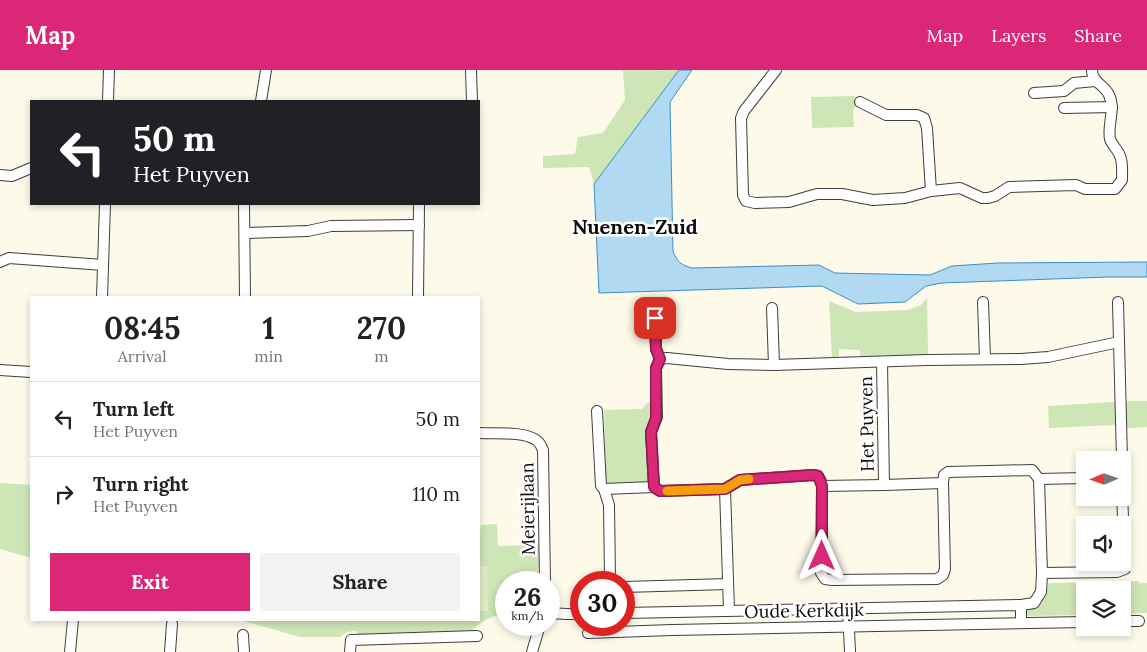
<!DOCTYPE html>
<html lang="en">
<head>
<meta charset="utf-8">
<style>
  :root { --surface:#fff; --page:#f2f2f2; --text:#222; --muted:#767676; --line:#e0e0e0; --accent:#db2777 }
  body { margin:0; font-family:Lora,serif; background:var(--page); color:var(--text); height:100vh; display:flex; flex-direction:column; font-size:19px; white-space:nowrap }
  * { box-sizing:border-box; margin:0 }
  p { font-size:16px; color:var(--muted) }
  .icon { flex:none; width:28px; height:28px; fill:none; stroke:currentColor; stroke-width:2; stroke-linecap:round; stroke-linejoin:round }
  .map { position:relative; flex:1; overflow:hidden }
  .sheet { position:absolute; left:30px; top:226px; width:450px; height:325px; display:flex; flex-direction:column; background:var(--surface); border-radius:0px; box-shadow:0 2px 8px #0003 }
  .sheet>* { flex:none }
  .guide { position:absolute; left:30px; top:30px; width:450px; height:105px; border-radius:0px; box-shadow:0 2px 8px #0003; background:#202124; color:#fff; overflow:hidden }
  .needle { width:32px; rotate:268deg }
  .buttons { position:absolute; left:1076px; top:381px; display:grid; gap:10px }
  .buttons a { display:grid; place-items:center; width:55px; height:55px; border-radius:0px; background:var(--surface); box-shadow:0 2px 8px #0003; font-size:25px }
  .speed { position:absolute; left:495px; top:501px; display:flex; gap:10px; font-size:25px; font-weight:700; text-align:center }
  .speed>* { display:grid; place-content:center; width:65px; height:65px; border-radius:50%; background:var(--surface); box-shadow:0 2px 8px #0003; line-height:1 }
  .speed small { font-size:12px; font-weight:400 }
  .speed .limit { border:8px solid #d22; background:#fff; color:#111 }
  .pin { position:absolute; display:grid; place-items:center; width:42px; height:42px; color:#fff; margin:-21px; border-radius:10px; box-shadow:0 2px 8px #0006 }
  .me { position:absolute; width:55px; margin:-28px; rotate:0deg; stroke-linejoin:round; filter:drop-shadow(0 0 4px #0008) }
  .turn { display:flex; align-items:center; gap:18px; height:105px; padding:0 20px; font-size:22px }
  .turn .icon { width:65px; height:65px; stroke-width:2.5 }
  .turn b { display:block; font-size:35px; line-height:42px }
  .eta { display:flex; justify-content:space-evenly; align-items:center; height:85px; text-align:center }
  .eta b { font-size:30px; font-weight:800; line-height:35px }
  .primary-button { display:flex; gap:10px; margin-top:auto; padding:10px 20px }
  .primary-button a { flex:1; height:58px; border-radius:0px; background:var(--accent); color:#fff; font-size:20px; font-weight:800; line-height:58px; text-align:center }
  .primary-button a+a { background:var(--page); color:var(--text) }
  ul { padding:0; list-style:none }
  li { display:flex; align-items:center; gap:15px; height:75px; padding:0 20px; border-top:1px solid var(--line) }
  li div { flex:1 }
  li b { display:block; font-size:19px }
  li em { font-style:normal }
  header { display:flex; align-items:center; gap:30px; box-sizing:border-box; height:70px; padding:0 25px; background:var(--accent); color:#fff }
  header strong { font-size:24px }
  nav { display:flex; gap:28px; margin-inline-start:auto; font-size:18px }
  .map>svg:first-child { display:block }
</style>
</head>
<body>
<header>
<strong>Map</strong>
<nav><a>Map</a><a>Layers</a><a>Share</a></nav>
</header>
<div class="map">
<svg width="1147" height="582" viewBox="0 0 1147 582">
  <rect width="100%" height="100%" fill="#fefae9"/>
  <g fill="#cee5b6">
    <polygon points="623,0 657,0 659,1 660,0 679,0 594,114 589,97 543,98 543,86 575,84 578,67 603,63 625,30"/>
    <polygon points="854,26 855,37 853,40 854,57 812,58 811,27"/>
    <polygon points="927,228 928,285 860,287 860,280 839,279 839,287 832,288 829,231 856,242 860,242 908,240 921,235"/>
    <polygon points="1130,331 1147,331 1147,357 1130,358 1113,355 1049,358 1048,336"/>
    <polygon points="653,332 649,410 647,414 609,415 606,413 604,340 642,339 647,333"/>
    <polygon points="0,413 31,415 31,488 0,479"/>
    <path d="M497 454 498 476 539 475 538 512H506V545C491 544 484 551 473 559V563L358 565 356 561 347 562 340 567H300L240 550H479V467L481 455Z"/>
    <polygon points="1139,511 1139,513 1147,513 1147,543 1123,544 1122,520 1085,520 1085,545 1025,546 1025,536 1040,534 1049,513"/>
  </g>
  <polygon fill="#e0edc7" points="479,496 487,496 488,541 479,541"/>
  <path fill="#b1d9f2" stroke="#3c8ec5" d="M679 0H692L670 32 673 181C677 192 681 195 692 198L819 195 835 203 930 205 952 196 997 193 1147 192V207H1108L942 213 926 216 905 232 858 234 822 216 599 223 594 114Z"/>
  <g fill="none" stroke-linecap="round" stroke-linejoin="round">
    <g stroke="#3e3e3e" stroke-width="12">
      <g id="minor">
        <polyline points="471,0 472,31"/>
        <path d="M776 0 744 41 741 48 743 125 746 131 755 133 789 132 817 124H842L873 130 905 128 931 121 960 118 982 128H988L995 126 1009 117 1076 115 1085 119H1115L1122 110C1122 103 1123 92 1120 86 1118 80 1112 75 1110 69 1107 55 1116 39 1109 25 1105 15 1092 13 1092 0"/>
        <polyline points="1034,23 1064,21 1074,13 1095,11"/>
        <polyline points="108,31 109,0"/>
        <polyline points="261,31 266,0"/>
        <polyline points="860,32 886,45 917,45 924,48 927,58 931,121"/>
        <polyline points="1064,38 1112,37"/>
        <polyline points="0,105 12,106 31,98"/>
        <polyline points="244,134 245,228"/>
        <polyline points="245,163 308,161 331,156 419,155"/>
        <polyline points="0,192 9,188 103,195"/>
        <polyline points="102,228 105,134"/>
        <polyline points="418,228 419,134"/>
        <polyline points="983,232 985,289"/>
        <polyline points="1118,232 1122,390"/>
        <polyline points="772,238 774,295"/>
        <polyline points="660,289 667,288 728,294 774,295 927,290 1021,289 1048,287 1119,272"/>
        <polyline points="882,292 884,415 943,413 944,405 948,402 1032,400 1039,409 1085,408"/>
        <polyline points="0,300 31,302"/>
        <polyline points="597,341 601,416 604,419 609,435 610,509 613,512"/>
        <path d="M479 363C494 364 523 361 536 370 540 372 541 376 543 380L545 512"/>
        <polyline points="1039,409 1042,503"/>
        <polyline points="822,416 884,415"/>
        <polyline points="654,417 651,362 657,347 656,298 660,289 656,279 654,233"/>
        <polyline points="604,419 654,417 660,421 725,419 740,410 813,405 818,406 821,411 822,416 821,503 825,509 832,510 937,509 943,505 945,499 943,413"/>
        <polyline points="725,419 729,540"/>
        <polyline points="624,517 728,514"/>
        <polyline points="1021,535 1034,533 1041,522 1042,503 1117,502 1125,499 1122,422"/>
        <polyline points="848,539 850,582"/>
        <polyline points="549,543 567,544 581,544"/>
        <polyline points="624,543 1021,535 1021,553"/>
        <polyline points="1122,551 1139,551"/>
        <polyline points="588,563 672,560 1085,552"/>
        <polyline points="243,565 244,582"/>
        <polyline points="70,582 73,550"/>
        <polyline points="170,582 172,554"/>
        <polyline points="350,582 351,570 477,566"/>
        <polyline points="532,582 540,555"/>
      </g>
    </g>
    <use href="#minor" stroke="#fff" stroke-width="10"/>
  </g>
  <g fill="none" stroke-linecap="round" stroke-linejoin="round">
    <g stroke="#8e194d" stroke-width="12">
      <polyline id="route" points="655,248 656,279 660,289 656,298 656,348 651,362 654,417 660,421 725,419 740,410 813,405 818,406 822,416 822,486"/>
    </g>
    <use href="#route" stroke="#db2777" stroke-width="9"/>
    <polyline stroke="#f59e0b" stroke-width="9" points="667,421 725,419 740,410 749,409"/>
  </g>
  <g text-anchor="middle" stroke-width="5" stroke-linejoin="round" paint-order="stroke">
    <g font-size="18" fill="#0b0b0b" stroke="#fff">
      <text transform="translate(867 354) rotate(-91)" y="6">Het Puyven</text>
      <text transform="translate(528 439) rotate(-91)" y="6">Meierijlaan</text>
      <text transform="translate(804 541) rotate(-1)" y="6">Oude Kerkdijk</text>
    </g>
    <g font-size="20" font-weight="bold" fill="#0b0b0b" stroke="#fff">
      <text x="635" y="164">Nuenen-Zuid</text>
    </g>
  </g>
</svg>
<div class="buttons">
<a><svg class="needle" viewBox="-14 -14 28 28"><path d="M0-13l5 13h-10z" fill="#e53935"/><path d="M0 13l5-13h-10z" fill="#767676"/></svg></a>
<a><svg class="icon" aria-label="sound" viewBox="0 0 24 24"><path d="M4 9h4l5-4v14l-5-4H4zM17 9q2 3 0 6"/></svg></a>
<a><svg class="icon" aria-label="layers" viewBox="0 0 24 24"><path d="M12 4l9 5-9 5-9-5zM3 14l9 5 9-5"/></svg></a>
</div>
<div class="speed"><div>26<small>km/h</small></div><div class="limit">30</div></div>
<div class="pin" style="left:655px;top:248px;background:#d93025"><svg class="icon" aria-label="arrive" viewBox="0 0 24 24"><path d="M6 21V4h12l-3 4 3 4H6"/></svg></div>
<svg class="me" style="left:822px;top:486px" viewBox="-20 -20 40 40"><path d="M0-17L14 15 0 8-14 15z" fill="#db2777" stroke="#fff" stroke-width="4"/></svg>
<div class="guide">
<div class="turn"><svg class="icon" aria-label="left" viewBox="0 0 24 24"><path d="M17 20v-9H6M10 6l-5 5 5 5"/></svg><div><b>50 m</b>Het Puyven</div></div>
</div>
<section class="sheet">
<div class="eta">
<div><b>08:45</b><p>Arrival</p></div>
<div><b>1</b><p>min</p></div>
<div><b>270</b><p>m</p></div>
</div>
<ul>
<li><svg class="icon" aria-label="left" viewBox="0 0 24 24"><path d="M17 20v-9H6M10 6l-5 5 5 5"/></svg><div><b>Turn left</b><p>Het Puyven</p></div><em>50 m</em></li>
<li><svg class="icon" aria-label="right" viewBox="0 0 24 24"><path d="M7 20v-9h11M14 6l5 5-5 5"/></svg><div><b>Turn right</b><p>Het Puyven</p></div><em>110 m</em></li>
</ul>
<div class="primary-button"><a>Exit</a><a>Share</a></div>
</section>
</div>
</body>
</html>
